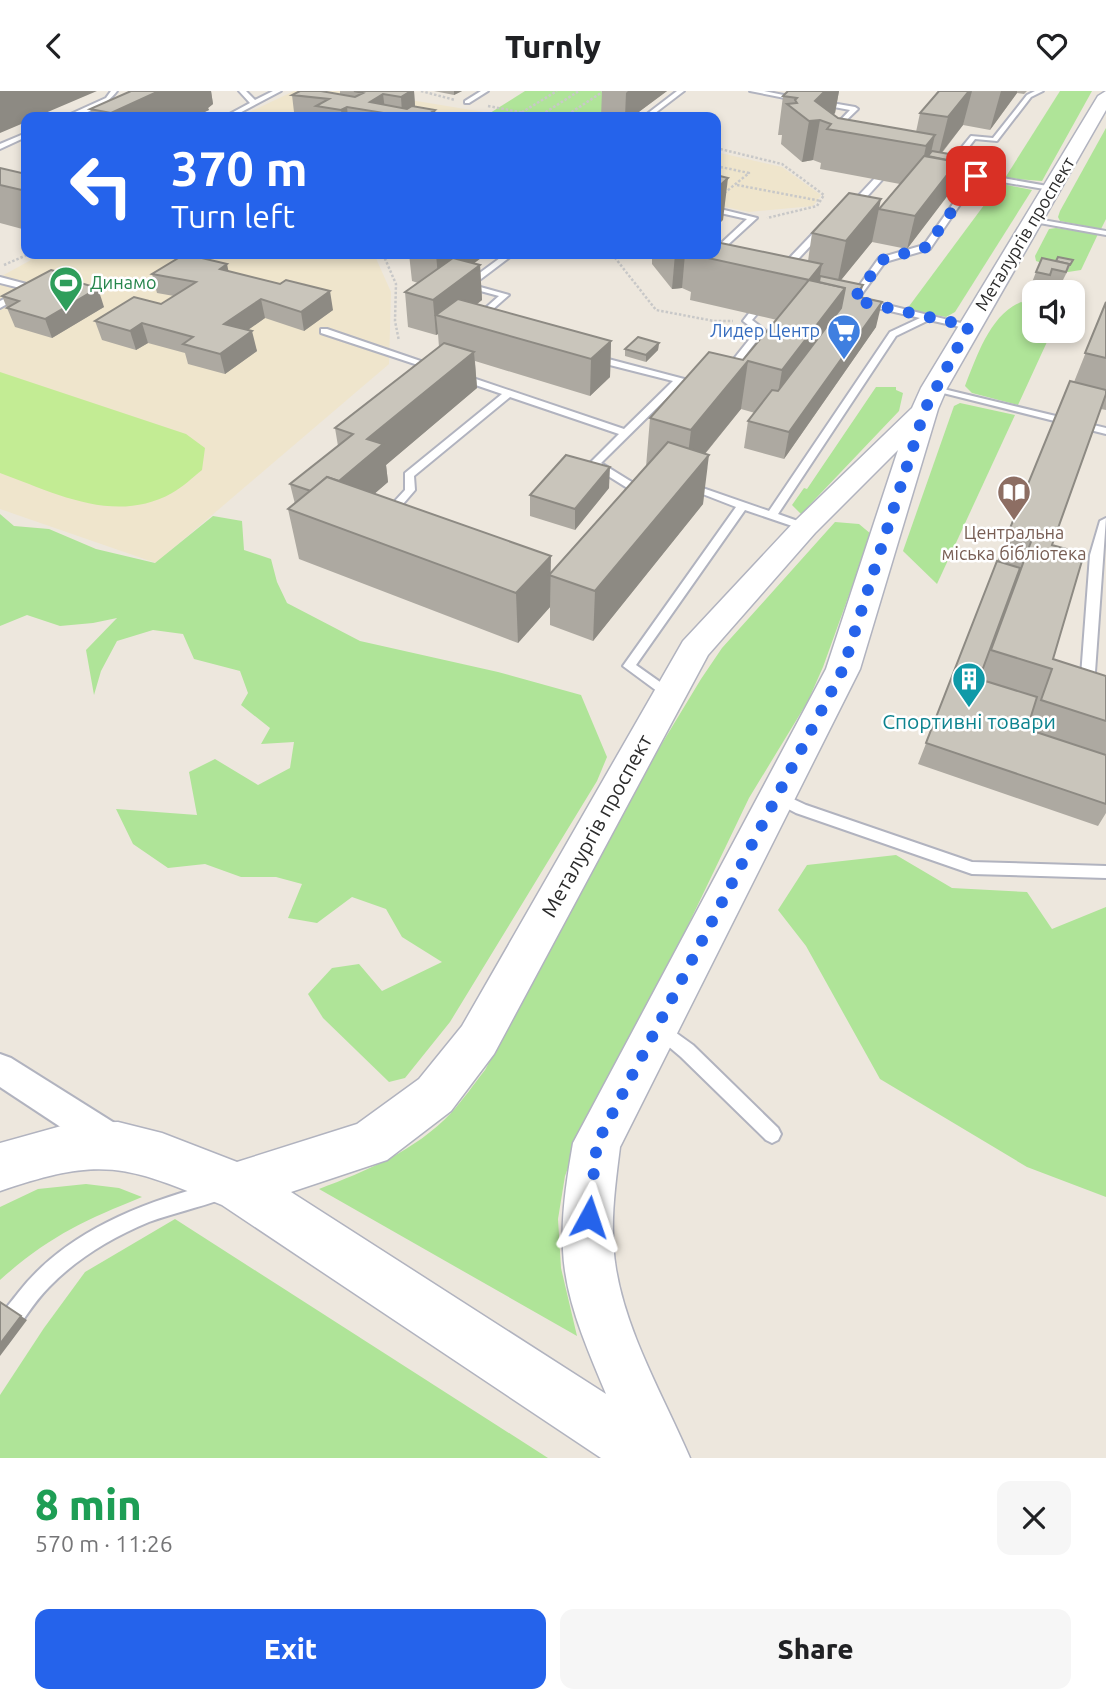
<!DOCTYPE html>
<html lang="en">
<head>
<meta charset="utf-8">
<style>
  :root { --surface:#fff; --page:#f6f6f6; --text:#202124; --muted:#757577; --accent:#2563eb }
  body { margin:0; font-family:Ubuntu,sans-serif; background:var(--page); color:var(--text); height:100vh; display:flex; flex-direction:column; font-size:26px; white-space:nowrap }
  * { box-sizing:border-box; margin:0 }
  p { font-size:23px; color:var(--muted) }
  .icon { flex:none; width:38px; height:38px; fill:none; stroke:currentColor; stroke-width:2; stroke-linecap:round; stroke-linejoin:round }
  .map { position:relative; height:1367px; overflow:hidden }
  .details { display:flex; flex-direction:column; background:var(--surface); flex:1 }
  .details>* { flex:none }
  .banner { position:absolute; left:21px; top:21px; width:700px; height:147px; border-radius:14px; box-shadow:0 4px 10px #0003; background:#2563eb; color:#fff; overflow:hidden }
  .controls { position:absolute; left:1022px; top:189px; display:grid; gap:14px }
  .controls a { display:grid; place-items:center; width:63px; height:63px; border-radius:14px; background:var(--surface); box-shadow:0 4px 10px #0003; font-size:35px }
  .pin { position:absolute; display:grid; place-items:center; width:60px; height:60px; color:#fff; margin:-30px; border-radius:14px; box-shadow:0 4px 10px #0006 }
  .me { position:absolute; width:77px; margin:-38px; rotate:5deg; stroke-linejoin:round; filter:drop-shadow(0 0 5px #0008) }
  .turn { display:flex; align-items:center; gap:24px; height:147px; padding:0 35px; font-size:32px }
  .turn .icon { width:91px; height:91px; stroke-width:2.5 }
  .turn b { display:block; font-size:49px; line-height:60px }
  .round { display:grid; place-items:center; flex:none; width:74px; height:74px; border-radius:14px; background:var(--page) }
  .summary { display:flex; align-items:center; justify-content:space-between; height:119px; padding:0 35px }
  h1 { font-size:42px; font-weight:800; line-height:52px; color:#1e9e55 }
  .primary-button { display:flex; gap:14px; margin-top:auto; padding:14px 35px }
  .primary-button a { flex:1; height:80px; border-radius:14px; background:var(--accent); color:#fff; font-size:28px; font-weight:800; line-height:80px; text-align:center }
  .primary-button a+a { background:var(--page); color:var(--text) }
  header { display:flex; justify-content:space-between; align-items:center; height:91px; padding:0 35px; background:var(--surface); font-size:32px; font-weight:800 }
  .map>svg:first-child { display:block }
</style>
</head>
<body>
<header><svg class="icon" aria-label="back" viewBox="0 0 24 24"><path d="M15 5l-7 7 7 7"/></svg>Turnly<svg class="icon" aria-label="heart" viewBox="0 0 24 24"><path d="M12 20l-8-8c-3-5 5-10 8-4 3-6 11-1 8 4z"/></svg></header>
<div class="map">
<svg width="1106" height="1367" viewBox="0 0 1106 1367">
  <rect width="100%" height="100%" fill="#ede7dd"/>
  <g fill="#efe5cc">
    <polygon points="294,0 401,0 404,8 490,22 498,25 239,26"/>
    <polygon points="716,61 782,76 821,104 813,115 749,121 716,114"/>
    <polygon points="42,163 374,163 391,201 389,273 156,472 0,418 0,186"/>
  </g>
  <g fill="#afe498">
    <polygon points="525,0 633,0 596,26 496,26 490,22"/>
    <polygon points="1060,0 1092,0 1042,90 1005,87"/>
    <polygon points="1106,37 1106,128 1101,138 1060,130 1058,126 1060,120"/>
    <polygon points="1002,93 1032,99 955,221 946,226 907,218 996,98"/>
    <polygon points="1056,137 1098,143 1081,179 1068,181 1036,170 1035,165 1049,138"/>
    <path d="M1021 211 1034 216V240H1052L1018 314 972 302 965 295C977 265 990 224 1021 211Z"/>
    <polygon points="876,296 896,296 896,299 903,302 899,320 801,423 792,414 804,397 807,398"/>
    <polygon points="960,312 1015,324 937,493 903,460 954,315"/>
    <polygon points="0,423 14,435 49,438 96,458 155,472 213,425 242,430 244,459 271,468 277,491 287,512 360,550 498,581 581,604 607,666 597,690 450,931 405,987 389,991 323,927 308,903 332,877 359,873 382,900 442,871 402,846 386,818 352,806 317,832 288,827 302,793 276,786 241,786 205,773 168,777 133,753 116,718 197,724 189,681 215,668 258,694 290,677 294,651 261,653 270,637 241,614 248,602 240,580 194,568 183,543 153,539 117,550 101,580 94,604 86,559 117,527 93,532 60,535 27,524 0,535"/>
    <path d="M835 431 859 433 871 443 823 576 808 610 749 707 646 922 581 1042 565 1085 558 1128 561 1177 577 1245 319 1098C366 1080 415 1060 451 1022 463 1009 474 993 485 979L655 664 701 588 722 557Z"/>
    <polygon points="896,764 952,797 1027,801 1052,838 1106,816 1106,1106 1027,1076 880,988 806,855 778,819 807,774"/>
    <path d="M86 1093 119 1097 142 1106C83 1130 48 1146 0 1189V1116L38 1098Z"/>
    <polygon points="175,1128 548,1367 0,1367 0,1304 44,1237 85,1181"/>
  </g>
  <path fill="#c3ec94" d="M0 281 186 343 205 357 202 379C193 386 183 396 172 402 115 434 55 402 0 382Z"/>
  <g fill="none" stroke-linecap="round" stroke-linejoin="round">
    <g stroke="#b1b3bf" stroke-width="4">
      <g id="lane">
        <path d="M111 0H117C107 14 81 27 64 26L106 7Z"/>
        <polygon points="239,0 246,0 255,9 273,0 281,0 232,26 224,26 250,12"/>
        <polygon points="481,0 488,0 469,12 465,12 465,10"/>
        <polygon points="677,0 684,0 650,26 643,26"/>
        <polygon points="750,0 764,0 803,8 800,10"/>
        <polygon points="1035,0 1043,0 1031,6 997,50 975,48 952,78 1053,96 1056,96 1056,100 978,87 930,158 885,171 856,211 850,211 849,209 879,167 924,154 972,86 948,82 944,78 971,45 993,47 1027,4"/>
        <polygon points="820,10 855,16 858,18 833,42 831,39 850,19 818,13"/>
        <polygon points="26,42 26,46 0,58 0,53"/>
        <polygon points="875,87 882,89 854,120 848,120 848,116"/>
        <polygon points="716,117 757,127 721,160 723,165 719,167 714,163 716,157 747,128 716,121"/>
        <polygon points="1031,127 1106,140 1106,144 1034,131 1031,131"/>
        <polygon points="823,132 830,134 785,182 779,182 779,178"/>
        <polygon points="490,163 503,163 510,166 473,194 509,204 476,233 472,230 473,228 499,205 462,195 500,167"/>
        <polygon points="0,186 34,195 35,197 0,217 0,210 24,198 0,192"/>
        <polygon points="863,208 973,235 969,238 929,229 896,245 778,423 809,434 809,438 801,438 745,419 636,574 677,603 670,608 665,606 623,575 736,416 682,395 687,392 691,393 769,420 890,241 920,227 860,213 860,209"/>
        <polygon points="750,221 756,221 757,223 752,229 765,239 731,283 725,283 725,279 756,240 743,230"/>
        <polygon points="321,238 327,238 441,277 433,279 321,242"/>
        <polygon points="593,264 707,294 702,297 682,292 601,372 635,393 650,394 650,398 629,398 589,373 619,343 510,306 414,385 415,399 391,427 383,427 383,423 405,399 405,382 502,303 455,287 455,283 461,283 624,338 673,290 590,269 590,265"/>
        <polygon points="931,295 1106,337 1106,343 931,299"/>
        <polygon points="1106,427 1093,609 1106,613 1106,623 1081,615 1079,612 1090,464 1100,430"/>
        <polygon points="776,700 806,714 972,771 1106,775 1106,787 972,783 796,722 771,709 769,705 771,701"/>
        <polygon points="661,931 693,954 778,1037 781,1043 778,1049 772,1052 766,1049 681,966 655,944 653,939 655,934"/>
        <path d="M215 1092 222 1094 224 1101 222 1108C198 1117 173 1122 149 1131 113 1146 77 1167 49 1196 33 1212 21 1233 7 1252L0 1255C0 1247 0 1236 0 1228 2 1220 13 1209 18 1202 66 1140 142 1112 215 1092Z"/>
      </g>
    </g>
    <g stroke="#b1b3bf" stroke-width="4">
      <polygon id="street" points="0,963 11,967 124,1038 129,1050 124,1062 112,1067 100,1062 0,996"/>
    </g>
    <g stroke="#b1b3bf" stroke-width="3">
      <path id="secondary" d="M1106 0V19L947 297 938 318 860 578 620 1056C615 1096 609 1137 616 1178 627 1244 664 1306 690 1367H601L222 1114C125 1074 102 1065 0 1100V1052L72 1032 118 1031 162 1042 237 1071 357 1033 419 988 462 935 683 550 795 430 912 317 921 297 1098 5ZM898 359 826 578 573 1052C567 1087 561 1123 563 1159 565 1209 587 1257 606 1303L291 1101 387 1069 451 1020 494 963 708 564 815 442Z"/>
    </g>
    <g stroke="#c8c8c8" stroke-width="2.5" stroke-dasharray="2.5 2" stroke-linecap="butt">
      <polyline points="421,0 455,9"/>
      <polyline points="488,15 546,26"/>
      <polyline points="514,26 557,0"/>
      <polyline points="538,26 579,0"/>
      <polyline points="564,26 604,0"/>
      <polyline points="716,57 782,73 824,104 817,115 767,127"/>
      <polyline points="716,75 749,82 722,104"/>
      <polyline points="737,94 821,110"/>
      <polyline points="383,163 396,193 395,230 399,250"/>
      <polyline points="612,163 656,219 714,230 733,230"/>
      <polyline points="4,174 29,163"/>
    </g>
    <use href="#lane" fill="#fff" fill-rule="evenodd"/>
    <use href="#street" fill="#fff" fill-rule="evenodd"/>
    <use href="#secondary" fill="#fff" fill-rule="evenodd"/>
  </g>
  <g fill="#ada9a1">
    <polygon points="131,0 211,0 213,13 208,17 209,19 194,26 93,26 90,18"/>
    <polygon points="340,0 414,0 415,15 414,15 435,19 436,26 318,26 317,23 294,21 292,4 340,4"/>
    <polygon points="434,0 462,0 454,4"/>
    <polygon points="602,0 667,0 632,26 601,26"/>
    <polygon points="788,0 839,0 835,22 833,24 838,27 916,41 920,22 939,0 1027,0 1024,3 1017,2 990,39 963,34 942,62 972,67 966,90 957,104 949,102 907,158 872,151 841,189 861,206 876,236 784,368 744,357 748,330 755,322 741,318 705,363 703,413 593,550 550,534 550,516 518,552 299,468 288,418 295,413 290,393 338,355 335,337 439,256 438,243 436,244 408,236 405,201 418,192 412,190 409,163 481,163 481,167 473,173 480,174 482,209 477,213 611,250 610,286 590,305 475,270 477,297 386,374 388,391 374,403 551,483 646,376 650,327 743,269 777,229 690,209 691,201 682,197 672,198 652,173 652,163 716,163 808,170 812,142 879,118 900,93 820,78 821,72 813,69 802,71 781,53 782,44 778,44 783,5"/>
    <polygon points="0,77 26,83 26,139 0,132"/>
    <polygon points="1073,169 1061,193 1048,191 1045,197 1031,194 1036,181 1056,170"/>
    <polygon points="229,180 333,219 304,240 265,227 248,239 257,260 225,283 188,273 185,262 148,252 136,259 102,249 95,230 161,213 174,205 157,202 152,183"/>
    <polygon points="69,184 71,189 104,216 52,247 15,236 2,205"/>
    <polygon points="1033,204 1034,204 1034,216 1029,215"/>
    <polygon points="1106,211 1106,319 1101,318 1052,454 1053,568 1106,585 1106,722 1098,735 918,673 1008,442 1074,291"/>
    <polygon points="659,252 658,259 646,271 625,265 625,258"/>
    <polygon points="609,397 575,439 530,425 530,404"/>
  </g>
  <g fill="#8d8a83">
    <polygon points="0,0 97,0 36,26 26,26 26,31 0,42"/>
    <polygon points="159,0 211,0 213,13 208,17 209,19 194,26 112,26 111,22"/>
    <polygon points="411,0 414,0 415,15 402,22 401,6"/>
    <polygon points="454,0 462,0 454,4"/>
    <polygon points="628,0 667,0 632,26 625,26 626,2"/>
    <polygon points="825,0 839,0 835,22 826,31 820,29 813,69 802,71 809,30 815,10"/>
    <polygon points="969,0 972,0 963,34 938,66 948,26"/>
    <polygon points="1001,0 1017,0 1017,2 990,39"/>
    <polygon points="383,3 385,19 370,11"/>
    <polygon points="347,16 348,26 342,26 341,19"/>
    <polygon points="435,19 436,26 424,26"/>
    <polygon points="935,44 928,75 922,74 926,55"/>
    <polygon points="972,67 966,90 957,104 963,81"/>
    <polygon points="957,71 949,103 907,158 915,125"/>
    <polygon points="728,87 723,129 716,136 716,98"/>
    <polygon points="881,108 872,151 837,194 846,150"/>
    <polygon points="436,163 481,163 481,167 439,198"/>
    <polygon points="675,163 685,163 682,197 672,198"/>
    <polygon points="227,173 231,192 220,178"/>
    <polygon points="822,173 815,211 809,189"/>
    <polygon points="480,174 482,209 455,230 436,224 438,243 436,244 433,209"/>
    <polygon points="863,194 858,219 855,205"/>
    <polygon points="98,197 104,216 52,247 45,228"/>
    <polygon points="845,197 836,242 774,327 782,279"/>
    <polygon points="330,200 333,219 304,240 301,221"/>
    <polygon points="261,208 265,227 229,252 224,233"/>
    <polygon points="882,211 876,236 784,368 789,341"/>
    <polygon points="142,232 148,252 136,259 130,240"/>
    <polygon points="252,240 257,260 225,283 220,263"/>
    <polygon points="611,250 610,286 590,305 591,268"/>
    <polygon points="659,252 658,259 646,271 646,264"/>
    <polygon points="474,261 477,297 386,374 388,391 336,436 322,404 367,348"/>
    <polygon points="748,270 741,318 685,387 691,339"/>
    <polygon points="709,364 703,413 593,550 595,500"/>
    <polygon points="610,376 609,397 575,439 575,418"/>
    <polygon points="551,465 550,516 518,552 516,502"/>
    <polygon points="21,1225 27,1229 0,1265 0,1253"/>
  </g>
  <g fill="#c9c5bb" stroke="#8d8a83" stroke-width="2">
    <polygon points="131,0 159,0 111,22 90,18"/>
    <polygon points="300,0 321,0 355,6 363,2 354,0 411,0 401,6 383,3 370,11 407,18 412,15 435,19 424,26 405,24 402,26 378,26 384,22 347,16 341,19 316,15 329,8 292,4"/>
    <polygon points="788,0 825,0 815,10 838,27 935,44 926,55 827,38 831,33 820,29 809,30 787,13 797,12 795,9 797,7 783,5"/>
    <polygon points="939,0 969,0 948,26 920,22"/>
    <polygon points="932,60 972,67 963,81 955,80 957,71 928,65"/>
    <polygon points="924,65 957,71 915,125 879,118"/>
    <polygon points="0,77 26,83 26,100 0,94"/>
    <polygon points="716,84 728,87 716,98"/>
    <polygon points="849,102 881,108 846,150 812,142"/>
    <polygon points="716,151 822,173 809,189 845,197 782,279 748,270 691,339 650,327 709,261 743,269 809,189 694,164 695,163 716,163"/>
    <polygon points="185,163 227,173 220,178 280,193 286,189 330,200 301,221 261,208 224,233 252,240 220,263 183,253 193,246 142,232 130,240 95,230 134,206 161,213 196,191 152,183"/>
    <polygon points="1058,166 1073,169 1070,174 1069,174 1069,173 1056,170"/>
    <polygon points="453,167 480,174 433,209 405,201"/>
    <polygon points="1042,167 1069,173 1066,181 1052,178 1050,184 1036,181"/>
    <polygon points="51,179 69,184 63,187 98,197 45,228 7,217 19,210 2,205"/>
    <polygon points="820,185 863,194 855,205 882,211 789,341 748,330 772,299 778,300 841,217 845,197 819,191"/>
    <polygon points="458,208 611,250 591,268 436,224"/>
    <polygon points="1106,211 1106,267 1085,262"/>
    <polygon points="638,246 659,252 646,264 625,258"/>
    <polygon points="444,252 474,261 367,348 383,353 339,390 327,386 311,400 290,393 353,343 335,337"/>
    <polygon points="1070,290 1106,299 1106,303 1052,454 1084,463 1053,568 1106,585 1106,630 1041,609 1052,578 991,559 1032,448 1008,442"/>
    <polygon points="668,351 709,364 595,500 549,484"/>
    <polygon points="566,364 610,376 575,418 530,404"/>
    <polygon points="327,386 551,465 516,502 288,418"/>
    <polygon points="997,470 1020,477 979,588 1037,606 1027,638 1106,664 1106,713 926,652"/>
    <polygon points="0,1211 21,1225 0,1253"/>
  </g>
  <g fill="none" stroke-linecap="round" stroke-linejoin="round">
    <polyline stroke="#2563eb" stroke-width="12" stroke-dasharray="0 21.6" points="589,1126 597,1052 843,578 925,318 969,235 853,209 882,169 927,156 976,85"/>
  </g>
  <defs>
    <g id="stadium-pin" transform="scale(1.75)"><path d="M0 17L-7.5 6A9.5 9.5 0 1 1 7.5 6Z" fill="#2e9e5b" stroke="#fff"/><path d="M0-5a6.5 5 0 1 0 0 10a6.5 5 0 1 0 0-10ZM-3.5-1.8h7v3.6h-7Z" fill="#fff"/></g>
    <g id="supermarket-pin" transform="scale(1.75)"><path d="M0 17L-7.5 6A9.5 9.5 0 1 1 7.5 6Z" fill="#3f7fe0" stroke="#fff"/><path d="M-6-5.5h2.5l.6 2H6L4.5 2H-2.5L-4.4-4H-6ZM-1.5 3.2a1.3 1.3 0 1 0 .1 0ZM3 3.2a1.3 1.3 0 1 0 .1 0Z" fill="#fff"/></g>
    <g id="library-pin" transform="scale(1.75)"><path d="M0 17L-7.5 6A9.5 9.5 0 1 1 7.5 6Z" fill="#8d6e63" stroke="#fff"/><path d="M-6-4Q-3-5.5-.7-3.5V5Q-3 3-6 4ZM6-4Q3-5.5 .7-3.5V5Q3 3 6 4Z" fill="#fff"/></g>
    <g id="building-pin" transform="scale(1.75)"><path d="M0 17L-7.5 6A9.5 9.5 0 1 1 7.5 6Z" fill="#0f9aa8" stroke="#fff"/><path d="M-4-6H4V6H1V3H-1V6H-4ZM-2.5-4.3h1.7v1.8h-1.7ZM.8-4.3h1.7v1.8H.8ZM-2.5-1h1.7V.8h-1.7ZM.8-1h1.7V.8H.8Z" fill="#fff"/></g>
  </defs>
  <g fill-rule="evenodd">
    <use href="#stadium-pin" x="66" y="192"/>
    <use href="#supermarket-pin" x="844" y="240"/>
    <use href="#library-pin" x="1014" y="401"/>
    <use href="#building-pin" x="969" y="588"/>
  </g>
  <g text-anchor="middle" stroke-width="5" stroke-linejoin="round" paint-order="stroke">
    <g font-size="18" fill="#2b2b2b" stroke="#fff">
      <text transform="translate(1025 143) rotate(-59)" y="6">Металургів проспект</text>
    </g>
    <g font-size="18" fill="#27864d" stroke="#fff" text-anchor="start">
      <text x="90" y="198">Динамо</text>
    </g>
    <g font-size="18" fill="#366cbe" stroke="#fff" text-anchor="end">
      <text x="820" y="246">Лидер Центр</text>
    </g>
    <g font-size="18" fill="#785e54" stroke="#fff">
      <text x="1014" y="448">Центральна<tspan x="1014" dy="21">міська бібліотека</tspan></text>
    </g>
    <g font-size="21" fill="#0d838f" stroke="#fff">
      <text x="969" y="638">Спортивні товари</text>
    </g>
    <g font-size="21" fill="#2b2b2b" stroke="#fff">
      <text transform="translate(597 735) rotate(-61)" y="7">Металургів проспект</text>
    </g>
  </g>
</svg>
<div class="controls">
<a><svg class="icon" aria-label="sound" viewBox="0 0 24 24"><path d="M4 9h4l5-4v14l-5-4H4zM17 9q2 3 0 6"/></svg></a>
</div>
<div class="pin" style="left:976px;top:85px;background:#d93025"><svg class="icon" aria-label="arrive" viewBox="0 0 24 24"><path d="M6 21V4h12l-3 4 3 4H6"/></svg></div>
<svg class="me" style="left:589px;top:1126px" viewBox="-20 -20 40 40"><path d="M0-17L14 15 0 8-14 15z" fill="#2563eb" stroke="#fff" stroke-width="4"/></svg>
<div class="banner">
<div class="turn"><svg class="icon" aria-label="left" viewBox="0 0 24 24"><path d="M17 20v-9H6M10 6l-5 5 5 5"/></svg><div><b>370 m</b>Turn left</div></div>
</div>
</div>
<section class="details">
<div class="summary"><div><h1>8 min</h1><p>570 m · 11:26</p></div><a class="round"><svg class="icon" aria-label="close" viewBox="0 0 24 24"><path d="M6 6l12 12M18 6L6 18"/></svg></a></div>
<div class="primary-button"><a>Exit</a><a>Share</a></div>
</section>
</body>
</html>
